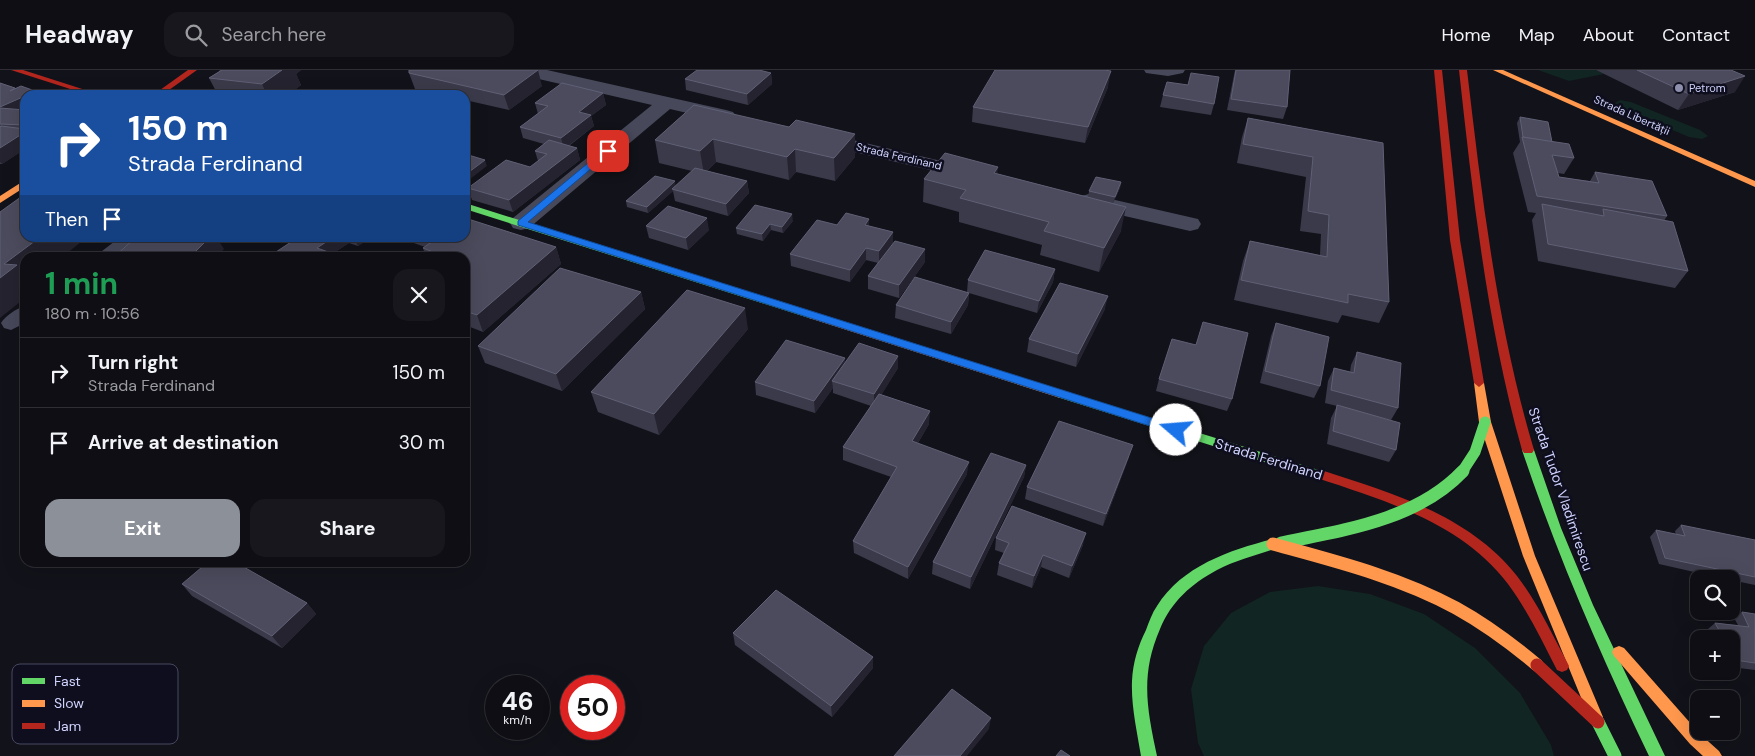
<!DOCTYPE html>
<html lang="en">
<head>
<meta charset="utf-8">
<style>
  :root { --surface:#0e0e14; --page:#17171d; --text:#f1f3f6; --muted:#9b9ca0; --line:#2e2e34; --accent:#8c9099 }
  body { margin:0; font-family:"DM Sans",sans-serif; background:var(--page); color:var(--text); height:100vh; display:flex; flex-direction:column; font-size:19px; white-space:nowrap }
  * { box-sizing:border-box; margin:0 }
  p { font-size:16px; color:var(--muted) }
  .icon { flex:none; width:28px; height:28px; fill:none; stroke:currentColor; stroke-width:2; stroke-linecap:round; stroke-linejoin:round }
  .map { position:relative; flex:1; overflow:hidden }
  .panel { position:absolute; left:20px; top:182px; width:450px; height:315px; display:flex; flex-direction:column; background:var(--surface); border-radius:15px; box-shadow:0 5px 20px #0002,0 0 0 1px var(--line) }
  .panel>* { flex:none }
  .guide { position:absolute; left:20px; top:20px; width:450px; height:152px; border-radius:15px; box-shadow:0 5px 20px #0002,0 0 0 1px var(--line); background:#1a4fa0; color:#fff; overflow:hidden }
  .controls { position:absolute; left:1690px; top:500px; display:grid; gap:10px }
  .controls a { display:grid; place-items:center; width:50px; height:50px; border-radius:10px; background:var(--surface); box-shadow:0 5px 20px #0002,0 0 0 1px var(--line); font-size:25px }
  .speed { position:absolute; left:485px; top:605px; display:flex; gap:10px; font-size:25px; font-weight:700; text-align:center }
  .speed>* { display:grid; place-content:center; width:65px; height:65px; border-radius:50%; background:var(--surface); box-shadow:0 5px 20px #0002,0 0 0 1px var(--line); line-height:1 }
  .speed small { font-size:12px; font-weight:400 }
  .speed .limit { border:8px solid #d22; background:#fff; color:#111 }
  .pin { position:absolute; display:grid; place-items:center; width:42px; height:42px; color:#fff; margin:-21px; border-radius:10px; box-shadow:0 2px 8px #0006 }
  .me { position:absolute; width:55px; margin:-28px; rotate:288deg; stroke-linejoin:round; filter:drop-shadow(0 0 4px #0008) }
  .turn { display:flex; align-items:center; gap:18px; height:105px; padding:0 25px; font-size:22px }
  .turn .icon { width:65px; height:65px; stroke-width:2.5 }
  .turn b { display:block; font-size:35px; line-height:42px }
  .then { display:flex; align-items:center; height:48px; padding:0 25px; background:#0003; gap:10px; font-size:19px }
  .round { display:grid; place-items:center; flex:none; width:52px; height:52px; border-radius:15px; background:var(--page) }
  .summary { display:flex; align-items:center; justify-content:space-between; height:85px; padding:0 25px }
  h1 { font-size:30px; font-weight:700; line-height:38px; color:#1e9e55 }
  .action { display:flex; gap:10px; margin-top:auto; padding:10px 25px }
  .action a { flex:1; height:58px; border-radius:15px; background:var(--accent); color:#fff; font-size:20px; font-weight:700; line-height:58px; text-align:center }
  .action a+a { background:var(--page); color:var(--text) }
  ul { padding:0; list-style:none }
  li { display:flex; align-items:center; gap:15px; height:70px; padding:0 25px; border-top:1px solid var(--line) }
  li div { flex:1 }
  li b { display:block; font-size:19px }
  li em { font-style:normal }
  header { display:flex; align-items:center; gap:30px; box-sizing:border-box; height:70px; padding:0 25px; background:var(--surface); border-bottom:1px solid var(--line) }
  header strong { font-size:24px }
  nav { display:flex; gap:28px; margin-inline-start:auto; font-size:18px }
  .search { width:350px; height:45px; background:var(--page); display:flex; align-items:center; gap:12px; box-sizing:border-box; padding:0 18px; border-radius:15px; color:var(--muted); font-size:19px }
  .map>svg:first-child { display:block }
</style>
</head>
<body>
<header>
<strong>Headway</strong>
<div class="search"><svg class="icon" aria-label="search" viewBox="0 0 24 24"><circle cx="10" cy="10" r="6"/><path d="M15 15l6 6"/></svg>Search here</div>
<nav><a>Home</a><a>Map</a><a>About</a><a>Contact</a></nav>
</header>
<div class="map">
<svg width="1755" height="686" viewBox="0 0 1755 686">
  <rect width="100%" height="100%" fill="#12121a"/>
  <g fill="#112522">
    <polygon points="1538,0 1596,0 1604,4 1569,11"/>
    <polygon points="1620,30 1631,32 1700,60 1708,66 1702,69 1689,67 1621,38 1615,33"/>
    <polygon points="1318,516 1370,524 1424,544 1475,578 1520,623 1551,675 1554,686 1204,686 1198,673 1191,619 1204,576 1231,543 1270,522"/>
  </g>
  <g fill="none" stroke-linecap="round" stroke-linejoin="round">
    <g fill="#47495b" fill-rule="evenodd">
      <polygon points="1144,0 1185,0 1183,3 1168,6 1146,3"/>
      <polygon points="119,168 139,168 115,188 93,188"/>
      <path d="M25 236V253L11 260 4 258 1 253C6 245 16 239 25 236Z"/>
    </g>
    <g fill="#47495b" fill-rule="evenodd">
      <polygon points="514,0 547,0 726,40 733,42 736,46 733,50 726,52 670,39 529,158 521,160 513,158 510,153 513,148 652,35 517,4"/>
      <polygon points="819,62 979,100 982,104 979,108 972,110 812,72 809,68 812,64"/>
      <polygon points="1089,124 1198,149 1201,154 1198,159 1190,161 1081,136 1078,131 1081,126"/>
    </g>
    <g fill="#63d668" fill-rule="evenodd">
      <polygon points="465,133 817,244 818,246 813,249 809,248 465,139"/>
      <polygon points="1061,320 1325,402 1327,405 1325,408 1321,410 1057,327 1055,324"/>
      <path d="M1528 376 1532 377 1534 380 1561 458 1593 535 1665 686H1649C1601 586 1557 485 1522 380L1524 377Z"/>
      <path d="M1273 469 1277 470 1279 474 1277 478C1257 485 1236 490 1217 500 1191 514 1171 532 1160 559 1140 605 1147 639 1157 686H1141C1137 661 1131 636 1132 611 1133 592 1138 576 1146 560 1149 552 1152 543 1157 536 1182 496 1230 480 1273 469Z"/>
    </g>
    <g fill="#ff974d" fill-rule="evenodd">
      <polygon points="1493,0 1503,0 1755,111 1755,117"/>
      <polygon points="25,110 25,117 0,133 0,126"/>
      <polygon points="813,243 1065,321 1067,324 1061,328 1057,327 809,248 808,246 809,244"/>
      <polygon points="1479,309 1484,313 1491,352 1535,486 1603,647 1601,652 1596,654 1591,652 1589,647 1523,486 1479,352 1474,313"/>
      <polygon points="1619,576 1624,578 1700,664 1719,681 1722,686 1703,686 1690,674 1614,586 1612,582 1614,578"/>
    </g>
    <g fill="#b3261e" fill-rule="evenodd">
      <polygon points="11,0 23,0 101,25 89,25"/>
      <polygon points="188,0 197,0 162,25 153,25"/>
      <polygon points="1434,0 1442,0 1460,170 1484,313 1479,317 1474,313 1450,170"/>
      <path d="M1459 0H1467C1482 128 1497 256 1534 380L1532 383H1524L1522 380C1487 255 1473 128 1459 0Z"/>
      <path d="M1321 400C1392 423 1469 445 1517 506 1537 532 1551 562 1567 592L1569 596 1567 600 1562 602 1557 600C1542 571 1528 541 1508 514 1462 453 1386 431 1317 408L1315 405 1317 402Z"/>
    </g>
    <polyline stroke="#63d668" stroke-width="11" points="1462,402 1475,382 1485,352"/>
    <g stroke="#63d668" stroke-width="13">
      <path d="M1281 473C1344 460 1417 450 1463 401"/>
      <polyline points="1598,652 1615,686"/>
    </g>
    <path stroke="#ff974d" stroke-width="13" d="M1273 474C1335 491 1399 507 1456 538 1485 554 1512 574 1537 595"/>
    <polyline stroke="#b3261e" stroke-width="13" points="1537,595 1598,652"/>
  </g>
  <g fill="#3b3a4a">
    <polygon points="219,0 301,0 296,4 301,15 288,25 218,25 209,8 220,1"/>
    <polygon points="1235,0 1290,0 1287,37 1283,49 1227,40"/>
    <polygon points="1596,0 1731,0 1735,22 1678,40"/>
    <polygon points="409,3 542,16 509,40 465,30 465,25 443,25 415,19"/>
    <polygon points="771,3 772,14 748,35 686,20 685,9"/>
    <polygon points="0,13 15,18 25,25 25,79 2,94 0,94"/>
    <polygon points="1188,15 1214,34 1211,45 1160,37 1163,25"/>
    <polygon points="1108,17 1085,73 972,52 973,37"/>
    <polygon points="603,23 606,35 591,46 594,56 569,76 577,78 580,90 513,142 472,130 468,118 530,97 538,91 535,81 544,74 523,68 520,57 538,44 535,33"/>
    <polygon points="694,35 855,87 835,111 796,102 789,110 716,92 707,101 747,111 749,123 728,146 675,131 673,121 648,143 627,137 626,131 676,116 692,101 659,93 655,70"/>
    <polygon points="1520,47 1574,88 1564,104 1558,103 1559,107 1590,111 1595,102 1667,146 1664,151 1688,201 1675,218 1538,191 1532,150 1536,143 1528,142 1513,83 1520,72 1517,53"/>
    <polygon points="1248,48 1383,73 1389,232 1379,253 1342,245 1338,253 1234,230 1243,191 1250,171 1320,185 1321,164 1300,161 1306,107 1237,93 1242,67"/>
    <polygon points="998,104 1088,127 1089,121 1121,112 1120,118 1113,133 1099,130 1121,161 1099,202 1040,185 1042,175 959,152 959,142 923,132 924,109"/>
    <polygon points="793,151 783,163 771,160 763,171 737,164 736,158"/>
    <polygon points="837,155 869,156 893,162 893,174 886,183 925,179 925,192 899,228 868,219 868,206 878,193 866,190 850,212 791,196 790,184"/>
    <polygon points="646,156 709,160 688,180 649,168"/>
    <polygon points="297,168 370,168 358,176 349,173 332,184 334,188 267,188"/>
    <polygon points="409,168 465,168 556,177 561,194 483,262 465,255 465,188 426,188 423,178 425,177 411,172"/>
    <polygon points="1055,199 1053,212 1037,243 969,223 968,235 951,264 895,248 896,235 967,222 968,210"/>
    <polygon points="641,222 645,239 562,321 485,293 478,276"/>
    <polygon points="1105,239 1076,297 1027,282 1029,269"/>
    <polygon points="1276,253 1320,316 1314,328 1260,313 1271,266"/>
    <polygon points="748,259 659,365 598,342 591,322"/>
    <polygon points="1357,282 1398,338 1391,350 1359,342 1396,380 1389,392 1327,374 1331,348 1337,336 1325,333 1328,311 1334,298 1350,302 1351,295"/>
    <polygon points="845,288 845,293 898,298 881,325 929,354 918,373 967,404 908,509 854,483 853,471 891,407 843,390 843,377 871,336 833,323 833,318 815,343 756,325 755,312"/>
    <polygon points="1159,309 1232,329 1227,341 1156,321"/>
    <polygon points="1129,387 1103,456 1025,429 1027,417"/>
    <polygon points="1026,395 1024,407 970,519 932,504 933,492"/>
    <polygon points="1681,455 1755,470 1755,515 1731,510 1731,509 1725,509 1659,494 1650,467 1656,460 1676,465 1675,461"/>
    <polygon points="996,468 1083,475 1069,508 1041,497 1032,518 997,505 999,493 1004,483 995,480"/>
    <polygon points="182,514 307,533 316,544 282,578 192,526"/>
    <polygon points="1742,542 1755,544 1755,600 1731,597 1731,569 1713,569 1708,559 1715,553 1738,555 1734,548"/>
    <polygon points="733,563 873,587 873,598 832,647 735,575"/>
  </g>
  <g fill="#24232f">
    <polygon points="278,0 301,0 296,4 301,15 288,25 267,25 262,14"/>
    <polygon points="538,0 542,16 509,40 504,25"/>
    <polygon points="1111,1 1108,17 1085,73 1088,57"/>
    <polygon points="771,3 772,14 748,35 747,24"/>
    <polygon points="1745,6 1735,22 1678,40 1689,24"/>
    <polygon points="15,18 21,27 25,26 25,41 0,42 0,37 10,21"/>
    <polygon points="35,21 38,25 27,25"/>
    <polygon points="603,23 606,35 591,46 594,56 564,79 561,68 579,42"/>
    <polygon points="25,62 25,79 2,94 0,92 0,78"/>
    <polygon points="855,64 855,87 835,111 834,88"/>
    <polygon points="713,69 716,92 704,104 700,81"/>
    <polygon points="577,78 580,90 513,142 509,130"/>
    <polygon points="795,79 796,102 789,110 787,87"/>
    <polygon points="485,90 487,96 465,113 465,105"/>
    <polygon points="998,97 996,120 994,103"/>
    <polygon points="675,111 676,118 672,119 673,121 648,143 647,137"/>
    <polygon points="747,111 749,123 728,146 726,134"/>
    <polygon points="1121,112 1120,118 1113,133 1115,127"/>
    <polygon points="1126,137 1121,161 1099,202 1104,178"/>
    <polygon points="792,144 793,151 783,163 782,157"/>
    <polygon points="707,148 709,160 688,180 686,168"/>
    <polygon points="869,149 869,161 865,155"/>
    <polygon points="770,154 771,160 763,171 762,164"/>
    <polygon points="893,162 893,174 879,193 879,181"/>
    <polygon points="39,168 86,168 61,188 25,188 25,228 0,248 0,208 4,194"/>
    <polygon points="209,168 217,168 224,179 216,188 189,188"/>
    <polygon points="332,168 346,168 349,173 332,184 334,188 322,188 317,178"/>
    <polygon points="354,168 370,168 358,176"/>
    <polygon points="556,177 561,194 483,262 477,245"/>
    <polygon points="866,178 866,190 850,212 850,200"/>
    <polygon points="925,179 925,192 899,228 899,215"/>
    <polygon points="1055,199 1053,212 1037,243 1039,231"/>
    <polygon points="641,222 645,239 562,321 556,304"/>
    <polygon points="969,223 968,235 951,264 951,252"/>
    <polygon points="1108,226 1105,239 1076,297 1078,284"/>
    <polygon points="745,238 748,259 659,365 654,344"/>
    <polygon points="898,286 898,298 874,337 874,324"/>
    <polygon points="845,288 845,300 832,311 833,318 815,343 814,331"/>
    <polygon points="930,341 929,354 912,383 912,371"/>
    <polygon points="1133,375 1129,387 1103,456 1106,444"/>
    <polygon points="969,392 967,404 908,509 908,497"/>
    <polygon points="1026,395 1024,407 970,519 971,507"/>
    <polygon points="1086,463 1083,475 1069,508 1072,496"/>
    <polygon points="1043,485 1041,497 1032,518 1034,506"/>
    <polygon points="307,533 316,544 282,578 272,566"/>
    <polygon points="873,587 873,598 832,647 831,636"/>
    <polygon points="991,648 989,659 967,686 960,686"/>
  </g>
  <g fill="#4b4b5d" stroke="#606076">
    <polygon points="222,0 282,0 262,14 209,8"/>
    <polygon points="409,0 538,0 504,25 409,3"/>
    <polygon points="697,0 759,0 771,3 747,24 685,9"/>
    <polygon points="995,0 1104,0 1111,1 1088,57 973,37"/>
    <polygon points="1236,0 1290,0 1287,37 1231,29"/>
    <polygon points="1637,0 1731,0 1745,6 1689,24"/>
    <polygon points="1191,3 1219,7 1214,34 1163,25 1167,12 1188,15"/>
    <polygon points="0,13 15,18 10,21 21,16 35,21 25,25 25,26 0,37"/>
    <polygon points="562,13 603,23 579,42 591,45 561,68 520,57 548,36 535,33"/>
    <polygon points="694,35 789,57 796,50 855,64 834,88 795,79 787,87 713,69 700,81 655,70"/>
    <polygon points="0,38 25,40 25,55 0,54"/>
    <polygon points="1520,47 1548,52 1552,72 1523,67"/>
    <polygon points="1248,48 1383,73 1389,232 1348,224 1348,233 1241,210 1250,171 1327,187 1329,145 1308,141 1313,87 1243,74"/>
    <polygon points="1,56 25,59 25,62 0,78 0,57"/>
    <polygon points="1522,67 1569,74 1574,88 1552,85 1559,107 1599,113 1595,102 1652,111 1667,146 1537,126"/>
    <polygon points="549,70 577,78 509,130 468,118 506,90 530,97 547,84 535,81"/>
    <polygon points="945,83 998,97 994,103 1126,137 1104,178 1044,161 1049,152 960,128 966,120 924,109"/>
    <polygon points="465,84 485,90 465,105"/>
    <polygon points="695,98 747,111 726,134 672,119"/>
    <polygon points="655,106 675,111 647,137 626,131"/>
    <polygon points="1096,107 1121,112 1115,127 1089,121"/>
    <polygon points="25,124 25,168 39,168 4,194 17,195 0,208 0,142"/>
    <polygon points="1542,134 1604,146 1603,139 1673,152 1688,201 1548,174"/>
    <polygon points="755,135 792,144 782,157 770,154 762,164 736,158"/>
    <polygon points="668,136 707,148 686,168 646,156"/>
    <polygon points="846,143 869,149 865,155 893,162 879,181 866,178 850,200 790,184 817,150 837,155"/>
    <polygon points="465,148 556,177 477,245 465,241 465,188 433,188 438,184 423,178 437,168 465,168"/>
    <polygon points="135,168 209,168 189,188 113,188"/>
    <polygon points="297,168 332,168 317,178 331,183 324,188 267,188"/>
    <polygon points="414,168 437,168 430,173"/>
    <polygon points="895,171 925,179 899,215 868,206"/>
    <polygon points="985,180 1055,199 1039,231 968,210"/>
    <polygon points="560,198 641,222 556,304 478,276"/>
    <polygon points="915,207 969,223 951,252 896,235"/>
    <polygon points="1060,213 1108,226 1078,284 1029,269"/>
    <polygon points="687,220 745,238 654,344 591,322"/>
    <polygon points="1203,252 1248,263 1232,329 1159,309 1172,269 1196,275"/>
    <polygon points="1276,253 1329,267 1320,316 1265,301"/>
    <polygon points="786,270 845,288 814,331 755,312"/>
    <polygon points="859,273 898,286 874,324 832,311"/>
    <polygon points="1357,282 1401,293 1398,338 1331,320 1334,298 1354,303"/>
    <polygon points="879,324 930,341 912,371 969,392 908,497 853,471 897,397 843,377"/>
    <polygon points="1337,335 1400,353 1396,380 1333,361"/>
    <polygon points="1059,351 1133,375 1106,444 1027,417"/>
    <polygon points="991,383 1026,395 971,507 933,492"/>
    <polygon points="1012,436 1086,463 1072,496 1043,485 1034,506 999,493 1009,473 996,468"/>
    <polygon points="1681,455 1755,470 1755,507 1665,488 1656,460 1685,466"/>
    <polygon points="208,492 235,492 307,533 272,566 182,514"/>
    <polygon points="776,520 873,587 831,636 733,563"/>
    <polygon points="1742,542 1755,544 1755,593 1735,590 1731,584 1731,569 1724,569 1715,553 1749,557"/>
    <polygon points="952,619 991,648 960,686 894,686"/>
    <polygon points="1061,680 1070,686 1056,686"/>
  </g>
  <polygon fill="#1a73e8" stroke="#114b97" points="605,79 612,81 528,152 1180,357 1182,360 1176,364 1172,363 518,155 518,151"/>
  <circle fill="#8d8fad" stroke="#0e0e1e" stroke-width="2" cx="1679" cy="18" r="5"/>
  <g text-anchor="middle" stroke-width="5" stroke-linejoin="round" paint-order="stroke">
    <g font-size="11" fill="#cfd2fc" stroke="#0e0e1e" text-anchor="start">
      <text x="1689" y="22">Petrom</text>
    </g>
    <g font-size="11" fill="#cfd2fc" stroke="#0e0e1e">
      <text transform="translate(1632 45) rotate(24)" y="4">Strada Libertății</text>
      <text transform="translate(899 86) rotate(13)" y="4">Strada Ferdinand</text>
    </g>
    <g font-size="14" fill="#cfd2fc" stroke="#0e0e1e">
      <text transform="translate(1269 389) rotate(17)" y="5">Strada Ferdinand</text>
      <text transform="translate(1561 419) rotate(71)" y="5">Strada Tudor Vladimirescu</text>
    </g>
  </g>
  <rect x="12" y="594" width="166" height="80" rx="8" fill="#0e0e1e" stroke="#484961" stroke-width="1"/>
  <rect x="22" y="608" width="23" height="6" fill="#63d668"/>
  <rect x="22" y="630" width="23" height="7" fill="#ff974d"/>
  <rect x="22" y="653" width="23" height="6" fill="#b3261e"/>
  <g font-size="14" fill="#cfd2fc">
    <text x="54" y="616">Fast</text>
    <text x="54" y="638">Slow</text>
    <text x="54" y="661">Jam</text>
  </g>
</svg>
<div class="controls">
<a><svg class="icon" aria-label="search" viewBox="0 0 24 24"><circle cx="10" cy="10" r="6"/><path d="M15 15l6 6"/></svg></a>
<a>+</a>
<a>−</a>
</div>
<div class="speed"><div>46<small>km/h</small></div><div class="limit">50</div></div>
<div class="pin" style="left:608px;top:81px;background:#d93025"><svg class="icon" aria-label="arrive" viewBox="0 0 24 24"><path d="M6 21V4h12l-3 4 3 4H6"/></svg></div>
<svg class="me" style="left:1176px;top:360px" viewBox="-20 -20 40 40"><circle r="19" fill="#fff"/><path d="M0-13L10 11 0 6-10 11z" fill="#1a73e8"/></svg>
<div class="guide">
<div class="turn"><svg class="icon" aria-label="right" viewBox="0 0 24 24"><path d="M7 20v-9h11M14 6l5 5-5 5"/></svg><div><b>150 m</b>Strada Ferdinand</div></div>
<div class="then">Then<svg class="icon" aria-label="arrive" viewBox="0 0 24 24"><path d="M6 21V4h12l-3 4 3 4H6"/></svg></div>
</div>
<section class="panel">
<div class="summary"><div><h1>1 min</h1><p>180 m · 10:56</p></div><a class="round"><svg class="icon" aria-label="close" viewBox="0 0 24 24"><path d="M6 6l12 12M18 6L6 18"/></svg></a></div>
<ul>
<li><svg class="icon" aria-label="right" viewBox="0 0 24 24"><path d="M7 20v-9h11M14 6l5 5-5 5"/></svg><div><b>Turn right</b><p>Strada Ferdinand</p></div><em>150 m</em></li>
<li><svg class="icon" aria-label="arrive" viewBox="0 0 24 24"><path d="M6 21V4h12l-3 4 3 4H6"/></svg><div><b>Arrive at destination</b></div><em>30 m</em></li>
</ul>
<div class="action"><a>Exit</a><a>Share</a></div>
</section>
</div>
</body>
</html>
